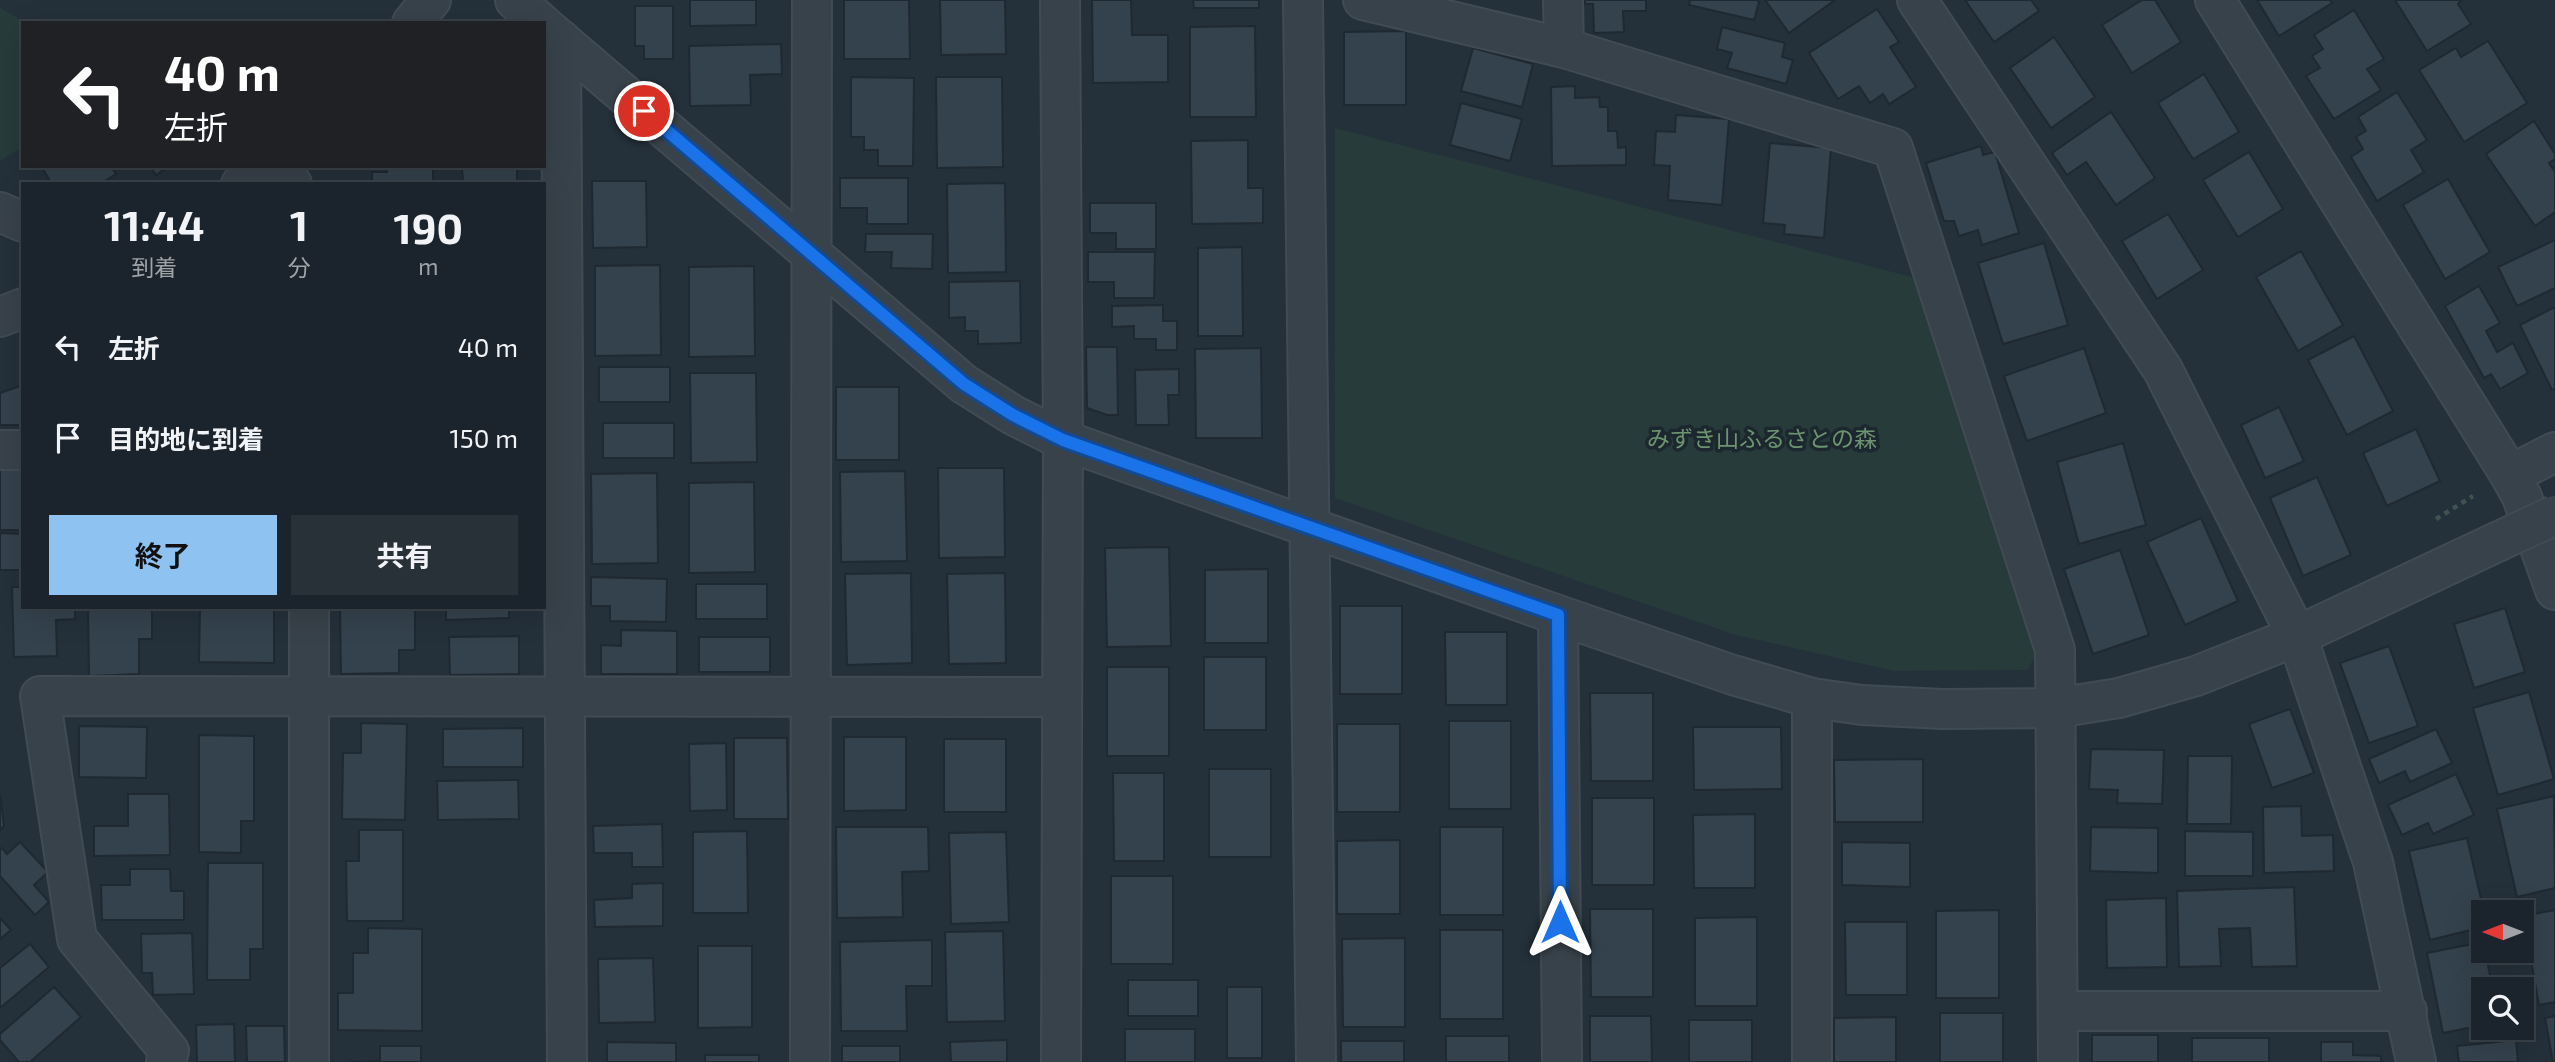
<!DOCTYPE html>
<html lang="ja">
<head>
<meta charset="utf-8">
<style>
  :root { --surface:#1b242c; --page:#283038; --text:#f1f3f6; --muted:#a0a4a9; --line:#394148; --accent:#8ec2f0 }
  body { margin:0; font-family:"Exo 2","Noto Sans JP",sans-serif; background:var(--page); color:var(--text); height:100vh; display:flex; flex-direction:column; font-size:26px; white-space:nowrap }
  * { box-sizing:border-box; margin:0 }
  p { font-size:23px; color:var(--muted) }
  .icon { flex:none; width:38px; height:38px; fill:none; stroke:currentColor; stroke-width:2; stroke-linecap:round; stroke-linejoin:round }
  .map { position:relative; flex:1; overflow:hidden }
  .sheet { position:absolute; left:21px; top:182px; width:525px; height:427px; display:flex; flex-direction:column; background:var(--surface); border-radius:0px; box-shadow:0 7px 28px #0002,0 0 0 2px var(--line) }
  .sheet>* { flex:none }
  .top-card { position:absolute; left:21px; top:21px; width:525px; height:147px; border-radius:0px; box-shadow:0 7px 28px #0002,0 0 0 2px var(--line); background:#202124; color:#fff; overflow:hidden }
  .needle { width:46px; rotate:270deg }
  .tools { position:absolute; left:2471px; top:900px; display:grid; gap:14px }
  .tools a { display:grid; place-items:center; width:63px; height:63px; border-radius:0px; background:var(--surface); box-shadow:0 7px 28px #0002,0 0 0 2px var(--line); font-size:35px }
  .pin { position:absolute; display:grid; place-items:center; width:60px; height:60px; color:#fff; margin:-30px; border:4px solid #fff; border-radius:50%; box-shadow:0 2px 7px #0007 }
  .me { position:absolute; width:77px; margin:-38px; rotate:0deg; stroke-linejoin:round; filter:drop-shadow(0 0 5px #0008) }
  .turn { display:flex; align-items:center; gap:24px; height:147px; padding:0 28px; font-size:32px }
  .turn .icon { width:91px; height:91px; stroke-width:2.5 }
  .turn b { display:block; font-size:49px; line-height:60px }
  .eta { display:flex; justify-content:space-evenly; align-items:center; height:119px; text-align:center }
  .eta b { font-size:42px; font-weight:700; line-height:49px }
  .button { display:flex; gap:14px; margin-top:auto; padding:14px 28px }
  .button a { flex:1; height:80px; border-radius:0px; background:var(--accent); color:#111; font-size:28px; font-weight:700; line-height:80px; text-align:center }
  .button a+a { background:var(--page); color:var(--text) }
  ul { padding:0; list-style:none }
  li { display:flex; align-items:center; gap:21px; height:91px; padding:0 28px }
  li div { flex:1 }
  li b { display:block; font-size:26px }
  li em { font-style:normal }
  .map>svg:first-child { display:block }
</style>
</head>
<body>
<div class="map">
<svg width="2555" height="1062" viewBox="0 0 2555 1062">
  <rect width="100%" height="100%" fill="#24303a"/>
  <g fill="#263b3a">
    <polygon points="0,8 27,23 23,23 23,147 0,161"/>
    <polygon points="1335,128 1916,278 2038,652 2027,670 1894,671 1736,635 1335,498"/>
  </g>
  <g fill="#34424d" stroke="#1f2931" stroke-width="2">
    <polygon points="690,0 756,0 756,25 690,26"/>
    <polygon points="844,0 909,0 910,59 844,59"/>
    <polygon points="940,0 1005,0 1006,54 941,55"/>
    <polygon points="1092,0 1131,0 1132,35 1168,35 1168,82 1093,83"/>
    <polygon points="1193,0 1259,0 1259,8 1194,8"/>
    <polygon points="1585,0 1646,0 1646,11 1623,11 1624,32 1594,33 1593,4 1585,4"/>
    <polygon points="1690,0 1757,0 1759,2 1754,20 1689,5"/>
    <polygon points="1765,0 1835,0 1789,33"/>
    <polygon points="1965,0 2031,0 2039,11 1994,42"/>
    <polygon points="2142,0 2155,0 2181,42 2132,73 2102,25"/>
    <polygon points="2257,0 2330,0 2332,3 2279,36"/>
    <polygon points="2395,0 2462,0 2458,4 2471,24 2427,51"/>
    <polygon points="635,6 673,6 673,59 644,59 644,46 635,46"/>
    <polygon points="1877,9 1899,42 1890,47 1916,87 1889,104 1883,94 1870,103 1859,86 1838,99 1809,53"/>
    <polygon points="2354,10 2384,59 2367,69 2381,90 2334,119 2306,76 2320,68 2312,56 2323,49 2314,35"/>
    <polygon points="1255,26 1256,117 1190,117 1190,27"/>
    <polygon points="1722,27 1785,43 1782,57 1793,60 1786,84 1727,68 1732,53 1717,49"/>
    <polygon points="1406,31 1406,105 1344,105 1344,32"/>
    <polygon points="2054,37 2095,97 2051,128 2010,68"/>
    <polygon points="2488,41 2527,103 2464,142 2419,70 2456,48 2461,57"/>
    <polygon points="781,44 782,74 750,75 751,105 690,106 689,46"/>
    <polygon points="1473,48 1533,64 1522,107 1461,91"/>
    <polygon points="2204,74 2239,132 2193,159 2158,103"/>
    <polygon points="851,77 914,78 913,166 878,166 878,150 864,150 864,137 851,137"/>
    <polygon points="936,77 1002,77 1003,167 937,168"/>
    <polygon points="1575,86 1575,98 1599,97 1600,107 1608,107 1608,131 1617,131 1618,148 1626,147 1626,165 1552,166 1551,87"/>
    <polygon points="2397,92 2427,140 2411,150 2424,172 2377,201 2351,157 2363,149 2356,137 2366,131 2358,117"/>
    <polygon points="1461,103 1522,119 1510,161 1450,145"/>
    <polygon points="2111,112 2155,178 2116,205 2086,162 2067,175 2052,153"/>
    <polygon points="1676,115 1729,119 1722,205 1668,200 1670,166 1654,165 1656,131 1675,132"/>
    <polygon points="2534,121 2555,154 2555,159 2549,163 2555,172 2555,212 2535,226 2486,154"/>
    <polygon points="1248,140 1248,188 1263,188 1263,223 1192,224 1191,141"/>
    <polygon points="1770,143 1831,148 1824,238 1784,234 1785,225 1763,223"/>
    <polygon points="1981,146 1983,155 1995,152 2019,233 1982,245 1978,230 1959,236 1954,221 1944,221 1926,163"/>
    <polygon points="2249,152 2283,209 2238,237 2203,180"/>
    <polygon points="41,166 111,166 116,174 100,184 52,184"/>
    <polygon points="150,166 169,166 156,175"/>
    <polygon points="387,166 433,166 433,184 372,184 372,172 387,172"/>
    <polygon points="462,166 517,166 517,184 463,184"/>
    <polygon points="840,178 908,178 908,224 867,224 867,208 840,208"/>
    <polygon points="2448,179 2490,252 2445,279 2403,205"/>
    <polygon points="592,181 646,181 647,247 593,248"/>
    <polygon points="1005,183 1006,272 948,273 947,184"/>
    <polygon points="1090,203 1156,203 1156,249 1116,249 1116,233 1090,233"/>
    <polygon points="2168,214 2203,270 2157,299 2122,241"/>
    <polygon points="866,234 933,234 932,269 891,268 892,252 865,252"/>
    <polygon points="2555,240 2555,288 2517,306 2498,267"/>
    <polygon points="2044,243 2068,325 2003,344 1978,263"/>
    <polygon points="1242,247 1243,336 1198,336 1198,248"/>
    <polygon points="2301,251 2343,325 2298,351 2256,277"/>
    <polygon points="1088,252 1155,252 1154,298 1114,298 1114,282 1088,282"/>
    <polygon points="660,265 661,355 595,356 595,266"/>
    <polygon points="754,266 755,356 689,357 689,267"/>
    <polygon points="1020,281 1021,343 978,344 978,331 965,331 965,317 949,318 949,282"/>
    <polygon points="2479,286 2500,323 2486,331 2497,352 2513,343 2528,373 2500,389 2491,374 2484,378 2445,306"/>
    <polygon points="1163,305 1163,321 1177,321 1177,350 1156,350 1156,339 1134,339 1134,326 1112,327 1112,306"/>
    <polygon points="2555,307 2555,389 2552,390 2520,325"/>
    <polygon points="2354,336 2393,411 2347,435 2308,360"/>
    <polygon points="1086,347 1117,347 1118,415 1107,415 1087,408"/>
    <polygon points="1261,348 1262,438 1196,438 1195,349"/>
    <polygon points="2084,348 2106,413 2027,441 2004,376"/>
    <rect x="599" y="367" width="71" height="35"/>
    <polygon points="1179,369 1179,395 1168,395 1169,425 1136,425 1135,370"/>
    <polygon points="690,373 756,373 757,462 691,463"/>
    <polygon points="23,385 23,425 0,425 0,393"/>
    <rect x="836" y="387" width="63" height="73"/>
    <polygon points="2279,407 2304,461 2265,478 2241,425"/>
    <rect x="603" y="423" width="71" height="35"/>
    <polygon points="2416,429 2440,481 2387,506 2363,453"/>
    <polygon points="2123,443 2146,525 2079,544 2057,462"/>
    <polygon points="938,468 1004,468 1005,557 939,558"/>
    <rect x="0" y="470" width="23" height="60"/>
    <polygon points="905,471 907,561 841,562 840,472"/>
    <polygon points="657,473 658,563 592,564 591,474"/>
    <polygon points="2317,477 2351,555 2303,576 2270,498"/>
    <polygon points="754,482 755,572 689,573 689,483"/>
    <polygon points="2201,518 2238,601 2185,625 2147,542"/>
    <polygon points="0,533 23,534 23,570 0,570"/>
    <polygon points="1169,547 1171,646 1107,647 1105,548"/>
    <polygon points="2120,550 2149,635 2093,654 2064,569"/>
    <polygon points="1268,569 1268,643 1205,643 1205,570"/>
    <polygon points="911,573 912,663 847,665 845,574"/>
    <polygon points="1005,573 1006,663 949,664 947,574"/>
    <polygon points="591,577 667,579 666,622 610,621 610,606 591,606"/>
    <rect x="696" y="584" width="71" height="35"/>
    <polygon points="12,587 23,587 23,607 75,607 75,619 56,620 57,656 14,657"/>
    <rect x="1340" y="606" width="62" height="88"/>
    <polygon points="88,607 152,607 152,639 139,639 139,674 89,676"/>
    <polygon points="200,607 274,607 274,663 199,662"/>
    <polygon points="354,607 415,607 415,650 399,650 399,673 341,674 340,610 354,610"/>
    <polygon points="446,607 509,607 509,618 446,620"/>
    <polygon points="2505,608 2525,672 2474,688 2454,624"/>
    <polygon points="621,630 677,631 677,674 601,674 601,645 621,646"/>
    <polygon points="1445,632 1507,632 1507,705 1446,705"/>
    <polygon points="519,636 519,674 450,675 449,637"/>
    <rect x="699" y="637" width="71" height="35"/>
    <polygon points="2389,646 2418,726 2369,743 2340,663"/>
    <rect x="1204" y="657" width="62" height="73"/>
    <rect x="1107" y="667" width="62" height="89"/>
    <polygon points="2529,692 2554,779 2498,795 2473,708"/>
    <polygon points="1590,693 1653,693 1653,781 1591,781"/>
    <polygon points="2290,709 2314,773 2272,788 2249,724"/>
    <rect x="1449" y="721" width="62" height="88"/>
    <polygon points="361,723 407,724 405,820 342,819 343,753 361,753"/>
    <rect x="1337" y="724" width="63" height="88"/>
    <polygon points="79,726 147,727 146,778 79,777"/>
    <polygon points="1693,727 1781,727 1782,789 1694,790"/>
    <polygon points="523,728 523,767 443,767 443,729"/>
    <polygon points="2436,729 2452,763 2410,782 2405,771 2379,783 2369,759"/>
    <polygon points="199,735 254,736 254,821 241,821 241,853 199,852"/>
    <polygon points="844,737 906,737 906,810 844,811"/>
    <polygon points="734,738 787,738 788,819 734,819"/>
    <rect x="944" y="739" width="62" height="73"/>
    <polygon points="726,743 727,810 690,811 689,744"/>
    <polygon points="2091,749 2164,750 2162,804 2117,803 2118,790 2089,789"/>
    <polygon points="2188,756 2232,756 2231,824 2187,824"/>
    <polygon points="1923,759 1923,822 1835,822 1834,760"/>
    <rect x="1209" y="769" width="62" height="88"/>
    <polygon points="1113,773 1164,773 1164,861 1114,861"/>
    <polygon points="2456,774 2474,815 2433,834 2428,823 2402,835 2388,805"/>
    <polygon points="518,780 519,819 438,820 437,781"/>
    <polygon points="0,794 4,826 0,830"/>
    <polygon points="128,794 169,794 170,855 94,856 94,826 128,826"/>
    <polygon points="2554,796 2555,888 2517,897 2497,809"/>
    <rect x="1592" y="798" width="62" height="87"/>
    <polygon points="2301,806 2302,836 2333,835 2334,871 2264,873 2263,807"/>
    <polygon points="1755,814 1755,888 1694,888 1693,815"/>
    <polygon points="662,824 663,867 632,867 632,853 594,853 593,826"/>
    <polygon points="836,827 928,827 929,871 902,872 903,917 837,918"/>
    <rect x="1440" y="827" width="63" height="88"/>
    <polygon points="2091,827 2158,828 2158,873 2090,871"/>
    <polygon points="359,830 403,830 403,921 347,921 346,861 359,861"/>
    <polygon points="747,831 748,913 693,913 693,832"/>
    <polygon points="2185,831 2253,832 2253,876 2185,876"/>
    <polygon points="1006,832 1009,922 951,924 949,833"/>
    <polygon points="2467,838 2484,912 2483,927 2430,940 2409,851"/>
    <polygon points="1400,840 1400,914 1337,914 1337,841"/>
    <polygon points="20,842 48,872 34,885 49,902 35,915 0,876 0,850 2,848 7,854"/>
    <polygon points="1842,842 1910,843 1910,887 1842,885"/>
    <polygon points="208,863 263,863 263,949 250,949 250,980 207,980"/>
    <polygon points="130,869 170,869 171,891 184,891 184,920 102,920 101,885 130,885"/>
    <rect x="1111" y="876" width="62" height="88"/>
    <polygon points="663,883 663,926 595,927 594,900 632,898 632,884"/>
    <polygon points="2294,887 2297,966 2252,967 2250,928 2219,929 2221,966 2179,967 2177,891"/>
    <polygon points="2166,898 2167,967 2107,968 2106,900"/>
    <polygon points="1590,909 1653,909 1653,997 1591,997"/>
    <polygon points="1999,910 1999,998 1936,998 1936,911"/>
    <polygon points="2555,910 2555,1002 2539,1005 2523,916"/>
    <polygon points="1757,917 1757,1006 1695,1006 1695,918"/>
    <polygon points="0,918 11,930 0,939"/>
    <polygon points="1845,922 1907,922 1907,995 1846,995"/>
    <polygon points="368,928 422,929 422,1031 338,1030 338,993 353,993 353,953 368,953"/>
    <rect x="1440" y="930" width="63" height="89"/>
    <polygon points="1003,931 1005,1021 947,1022 945,932"/>
    <polygon points="192,933 194,994 153,995 152,973 142,973 141,934"/>
    <polygon points="1405,938 1405,1027 1343,1027 1342,939"/>
    <polygon points="932,940 932,986 906,986 907,1031 841,1031 840,942"/>
    <polygon points="2483,942 2493,989 2483,989 2483,1025 2443,1033 2427,953"/>
    <polygon points="30,944 49,967 0,1008 0,968"/>
    <polygon points="698,946 752,946 752,1027 698,1028"/>
    <polygon points="653,958 655,1022 599,1023 598,959"/>
    <rect x="1128" y="980" width="70" height="36"/>
    <polygon points="54,987 81,1017 30,1062 19,1062 0,1040 0,1034"/>
    <rect x="1227" y="987" width="35" height="71"/>
    <rect x="1940" y="1013" width="63" height="49"/>
    <polygon points="1590,1016 1651,1016 1652,1062 1590,1062"/>
    <polygon points="2555,1016 2555,1062 2553,1062 2545,1018"/>
    <polygon points="1896,1017 1896,1062 1834,1062 1834,1018"/>
    <rect x="1689" y="1020" width="63" height="42"/>
    <polygon points="234,1024 235,1062 197,1062 196,1025"/>
    <polygon points="246,1026 284,1026 285,1062 247,1062"/>
    <rect x="1125" y="1029" width="70" height="33"/>
    <rect x="2092" y="1035" width="66" height="27"/>
    <rect x="1446" y="1036" width="63" height="26"/>
    <rect x="2192" y="1038" width="77" height="24"/>
    <polygon points="1007,1040 1007,1062 951,1062 950,1042"/>
    <polygon points="2516,1040 2518,1062 2459,1062 2457,1046"/>
    <rect x="1341" y="1041" width="63" height="21"/>
    <polygon points="607,1042 676,1043 676,1062 607,1062"/>
    <polygon points="2321,1042 2353,1042 2353,1055 2381,1056 2381,1062 2321,1062"/>
    <polygon points="380,1046 421,1046 421,1062 348,1062 380,1061"/>
    <rect x="842" y="1046" width="58" height="16"/>
    <rect x="705" y="1055" width="54" height="7"/>
  </g>
  <g fill="none" stroke-linecap="round" stroke-linejoin="round">
    <g stroke="#414b53" stroke-width="42">
      <g id="minor">
        <polyline points="1060,0 1063,440"/>
        <polyline points="1303,0 1316,1062"/>
        <polyline points="1363,0 1564,48 1893,148 2055,650 2058,1062"/>
        <polyline points="1563,0 1564,48"/>
        <polyline points="1917,0 2163,370 2297,636 2373,862 2416,1062"/>
        <polyline points="2215,0 2510,475 2522,497 2555,590"/>
        <polyline points="561,40 567,1062"/>
        <polyline points="280,166 292,184"/>
        <polyline points="0,212 23,222"/>
        <polyline points="0,450 23,450"/>
        <polyline points="2510,475 2555,452"/>
        <polyline points="309,607 309,1062"/>
        <polyline points="1558,615 1562,1062"/>
        <polyline points="1812,698 1812,1062"/>
        <polyline points="2058,1011 2407,1011"/>
        <polyline points="166,1062 169,1051 77,939 40,696 1061,697"/>
        <polyline points="810,1062 812,0"/>
      </g>
    </g>
    <g stroke="#414b53" stroke-width="42">
      <g id="tertiary">
        <polyline points="515,0 541,23"/>
        <polyline points="412,23 431,0"/>
        <polyline points="544,26 964,384 1013,415 1063,440 1558,615 1733,675 1812,698 1862,705 1942,709 2056,708 2119,698 2196,676 2297,636 2497,542"/>
        <polyline points="241,184 264,166"/>
        <polyline points="0,317 23,308"/>
        <polyline points="1061,1062 1063,440"/>
      </g>
    </g>
    <polyline stroke="#3f5352" stroke-width="4.5" stroke-dasharray="5 5" stroke-linecap="butt" points="2436,519 2473,496"/>
    <use href="#minor" stroke="#38424a" stroke-width="38"/>
    <use href="#tertiary" stroke="#38424a" stroke-width="38"/>
    <g stroke="#414b53" stroke-width="42" stroke-linecap="butt">
      <polyline id="tertiary-bridge" points="2497,542 2555,515"/>
    </g>
    <use href="#tertiary-bridge" stroke="#38424a" stroke-width="38"/>
  </g>
  <g fill="none" stroke-linecap="round" stroke-linejoin="round">
    <g stroke="#114b97" stroke-width="18">
      <polyline id="route" points="644,111 964,384 1013,415 1063,440 1558,615 1560,922"/>
    </g>
    <use href="#route" stroke="#1a73e8" stroke-width="12"/>
  </g>
  <g text-anchor="middle" stroke-width="7" stroke-linejoin="round" paint-order="stroke">
    <g font-size="23" fill="#6c956f" stroke="#1d272f">
      <text x="1762" y="447">みずき山ふるさとの森</text>
    </g>
  </g>
</svg>
<div class="tools">
<a><svg class="needle" viewBox="-14 -14 28 28"><path d="M0-13l5 13h-10z" fill="#e53935"/><path d="M0 13l5-13h-10z" fill="#a0a4a9"/></svg></a>
<a><svg class="icon" aria-label="search" viewBox="0 0 24 24"><circle cx="10" cy="10" r="6"/><path d="M15 15l6 6"/></svg></a>
</div>
<div class="pin" style="left:644px;top:111px;background:#d93025"><svg class="icon" aria-label="arrive" viewBox="0 0 24 24"><path d="M6 21V4h12l-3 4 3 4H6"/></svg></div>
<svg class="me" style="left:1560px;top:922px" viewBox="-20 -20 40 40"><path d="M0-17L14 15 0 8-14 15z" fill="#1a73e8" stroke="#fff" stroke-width="4"/></svg>
<div class="top-card">
<div class="turn"><svg class="icon" aria-label="left" viewBox="0 0 24 24"><path d="M17 20v-9H6M10 6l-5 5 5 5"/></svg><div><b>40 m</b>左折</div></div>
</div>
<section class="sheet">
<div class="eta">
<div><b>11:44</b><p>到着</p></div>
<div><b>1</b><p>分</p></div>
<div><b>190</b><p>m</p></div>
</div>
<ul>
<li><svg class="icon" aria-label="left" viewBox="0 0 24 24"><path d="M17 20v-9H6M10 6l-5 5 5 5"/></svg><div><b>左折</b></div><em>40 m</em></li>
<li><svg class="icon" aria-label="arrive" viewBox="0 0 24 24"><path d="M6 21V4h12l-3 4 3 4H6"/></svg><div><b>目的地に到着</b></div><em>150 m</em></li>
</ul>
<div class="button"><a>終了</a><a>共有</a></div>
</section>
</div>
</body>
</html>
